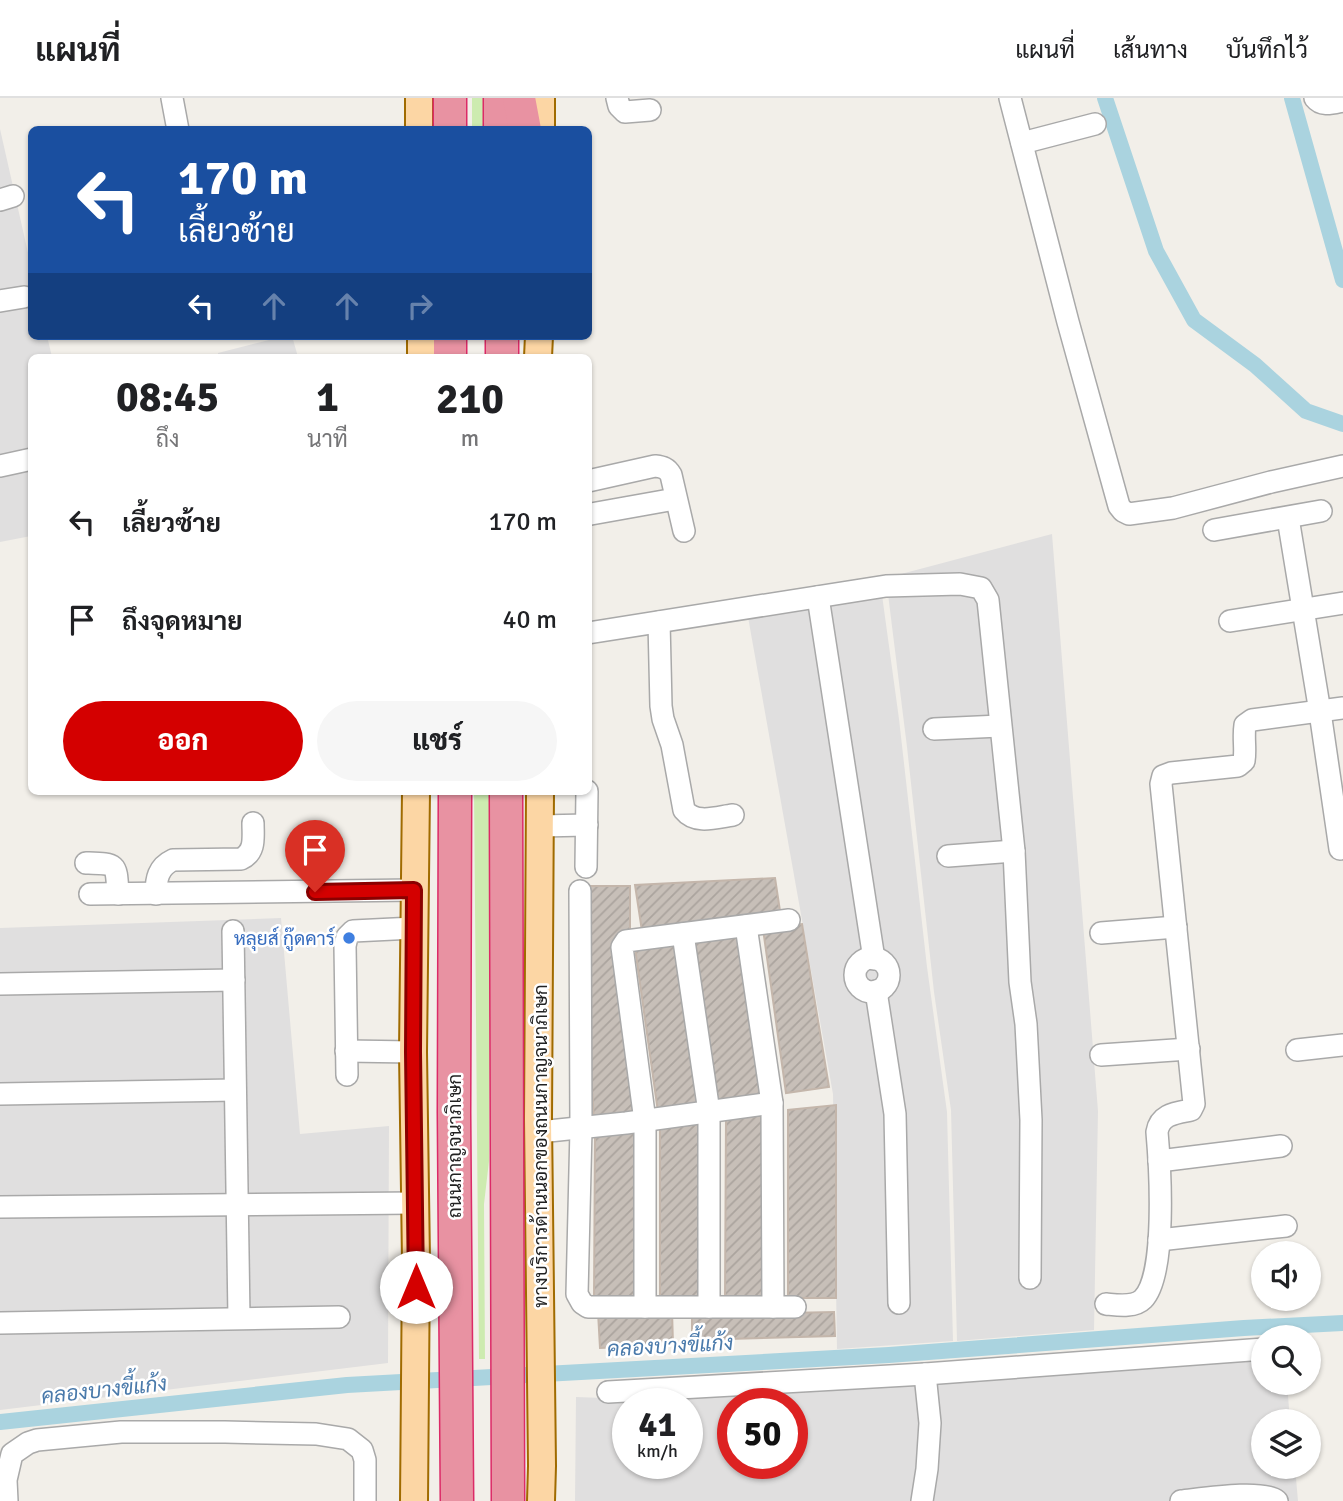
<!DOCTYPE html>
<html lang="th">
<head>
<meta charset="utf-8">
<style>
  :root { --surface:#fff; --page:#f6f6f6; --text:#202124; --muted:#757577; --line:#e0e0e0; --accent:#d40000 }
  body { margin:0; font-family:Signika,Sarabun,sans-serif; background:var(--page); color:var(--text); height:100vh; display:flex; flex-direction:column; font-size:26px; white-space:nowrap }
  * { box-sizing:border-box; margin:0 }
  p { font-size:23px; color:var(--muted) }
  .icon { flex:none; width:38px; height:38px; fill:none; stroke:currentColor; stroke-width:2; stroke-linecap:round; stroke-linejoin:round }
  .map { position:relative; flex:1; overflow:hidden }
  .details { position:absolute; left:28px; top:256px; width:564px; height:441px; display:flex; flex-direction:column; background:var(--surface); border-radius:10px; box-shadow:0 2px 5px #0004 }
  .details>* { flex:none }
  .guide { position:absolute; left:28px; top:28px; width:564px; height:214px; border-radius:10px; box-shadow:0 2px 5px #0004; background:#1a4fa0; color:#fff; overflow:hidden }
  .buttons { position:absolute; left:1251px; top:1143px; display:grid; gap:14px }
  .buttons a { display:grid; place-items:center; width:70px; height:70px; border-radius:50%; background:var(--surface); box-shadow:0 2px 5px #0004; font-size:35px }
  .speed { position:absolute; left:612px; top:1290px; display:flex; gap:14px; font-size:35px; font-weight:700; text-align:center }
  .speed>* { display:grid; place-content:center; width:91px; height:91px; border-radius:50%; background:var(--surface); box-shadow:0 2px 5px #0004; line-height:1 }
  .speed small { font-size:18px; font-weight:400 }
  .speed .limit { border:10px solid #d22; background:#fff; color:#111 }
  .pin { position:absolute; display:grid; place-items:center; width:60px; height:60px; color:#fff; margin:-72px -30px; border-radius:50% 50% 50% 0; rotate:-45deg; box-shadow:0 0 7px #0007 }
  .pin .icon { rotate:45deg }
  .me { position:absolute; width:77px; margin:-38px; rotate:0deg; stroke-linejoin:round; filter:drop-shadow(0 0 5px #0008) }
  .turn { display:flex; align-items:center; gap:24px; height:147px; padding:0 35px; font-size:32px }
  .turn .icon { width:91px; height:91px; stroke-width:2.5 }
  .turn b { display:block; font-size:49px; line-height:60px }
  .lanes { display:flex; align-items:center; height:66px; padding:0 35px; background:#0003; justify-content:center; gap:35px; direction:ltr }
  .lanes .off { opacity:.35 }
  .eta { display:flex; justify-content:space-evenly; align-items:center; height:119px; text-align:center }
  .eta b { font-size:42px; font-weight:800; line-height:49px }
  .primary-button { display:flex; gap:14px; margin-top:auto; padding:14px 35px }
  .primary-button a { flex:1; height:80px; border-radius:42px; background:var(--accent); color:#fff; font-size:28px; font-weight:800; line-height:80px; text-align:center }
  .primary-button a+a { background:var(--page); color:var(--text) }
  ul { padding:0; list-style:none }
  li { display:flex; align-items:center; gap:21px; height:98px; padding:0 35px }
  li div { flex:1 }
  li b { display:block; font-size:26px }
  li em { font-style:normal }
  header { display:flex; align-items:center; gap:42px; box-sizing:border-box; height:98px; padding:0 35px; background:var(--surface); border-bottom:2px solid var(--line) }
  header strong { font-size:33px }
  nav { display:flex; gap:38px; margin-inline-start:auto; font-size:24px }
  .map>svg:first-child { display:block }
</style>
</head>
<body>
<header>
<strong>แผนที่</strong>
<nav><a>แผนที่</a><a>เส้นทาง</a><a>บันทึกไว้</a></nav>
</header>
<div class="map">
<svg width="1343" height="1403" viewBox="0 0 1343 1403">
  <defs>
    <pattern id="building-hatch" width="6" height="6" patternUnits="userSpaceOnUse" patternTransform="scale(1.75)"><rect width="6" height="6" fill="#c7bfb8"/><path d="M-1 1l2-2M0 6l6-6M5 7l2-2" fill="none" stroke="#aba49e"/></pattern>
  </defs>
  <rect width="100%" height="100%" fill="#f2efe9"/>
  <g fill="#e0dfdf" fill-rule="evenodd">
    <polygon points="0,31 31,168 32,238 47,238 52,259 32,259 31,438 0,444"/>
    <polygon points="285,238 292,238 298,259 218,259 218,255"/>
    <polygon points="1052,436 1098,1013 1094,1232 957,1243 951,1012 934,894 907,649 886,480"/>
    <polygon points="882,497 899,621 927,869 947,1014 953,1243 837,1251 833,996 748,519"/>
    <polygon points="281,820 300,1036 389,1028 388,1265 0,1312 0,830"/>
    <path d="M1263 1258 1264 1284 1287 1285 1290 1323H1264V1368L1295 1369 1298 1403H575L576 1299 603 1300ZM628 1306H688V1365H628ZM733 1306H793V1365H733Z"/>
  </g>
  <g fill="#cdebb0">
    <polygon points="472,0 490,0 490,31 472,32"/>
    <polygon points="474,693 491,693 489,1063 484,1106 485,1261 479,1261"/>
  </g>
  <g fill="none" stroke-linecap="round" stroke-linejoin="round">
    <g stroke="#aad3df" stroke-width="16">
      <polyline points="1105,0 1156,153 1194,222 1255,267 1306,313 1343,326"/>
      <polyline points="1292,0 1343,182"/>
      <polyline points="0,1324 347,1287 889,1257 1244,1230 1343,1225"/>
    </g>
  </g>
  <g fill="url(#building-hatch)" stroke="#c4b6ab" stroke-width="2">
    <polygon points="775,780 780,813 642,833 635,787"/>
    <polygon points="583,788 630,788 630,838 616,838 641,1018 594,1024 583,838"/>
    <polygon points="802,826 829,989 786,995 763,831"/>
    <polygon points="742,835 764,999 717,1006 695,842"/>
    <polygon points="681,844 703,1008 658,1014 635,850"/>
    <polygon points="836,1007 836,1200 788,1200 788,1012"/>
    <polygon points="772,1016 772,1201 725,1201 726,1022"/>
    <polygon points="706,1025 706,1201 660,1201 660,1030"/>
    <polygon points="640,1033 640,1201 594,1201 595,1038"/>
    <polygon points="672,1212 673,1247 600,1250 598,1214"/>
    <polygon points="834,1214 835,1238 692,1242 692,1217"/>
  </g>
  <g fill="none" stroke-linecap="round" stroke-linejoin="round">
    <g stroke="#a9a9a9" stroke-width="24">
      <g id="minor">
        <polyline points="172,0 178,32"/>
        <polyline points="617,0 619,8 625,14 650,12"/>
        <polyline points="1010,0 1068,224 1119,408 1123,413 1129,416 1173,410 1271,384 1343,368"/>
        <path d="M1315 0C1322 9 1333 5 1343 3"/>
        <polyline points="1022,45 1095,26"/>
        <polyline points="0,102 13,98"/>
        <polyline points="0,203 24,199"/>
        <polyline points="0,368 32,361"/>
        <path d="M588 383 655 368C663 369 667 370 671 377L684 433"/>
        <polyline points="591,416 675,401"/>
        <polyline points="1288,420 1320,614 1340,751"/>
        <polyline points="1214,432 1321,413"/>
        <polyline points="818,499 874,861"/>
        <polyline points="1230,523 1343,505"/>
        <path d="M659 524 661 608 663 621 672 647 684 712C696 727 717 719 733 717"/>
        <polyline points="588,535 886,488 960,486 981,490 988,502 1014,753 1020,884 1026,926 1031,1022 1030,1180"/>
        <polyline points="934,631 1000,628"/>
        <polyline points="540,728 587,727"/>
        <polyline points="948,758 1014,753"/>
        <path d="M86 765C118 766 116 765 118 796"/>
        <polyline points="586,769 587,693"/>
        <polyline points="580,793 581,1031 577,1196 582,1205 588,1209 795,1209"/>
        <polyline points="90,796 414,792"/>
        <path d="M156 796C156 781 158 769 173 762L241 761C256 754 253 739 253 725"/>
        <polyline points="746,828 772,1005 773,1209"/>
        <polyline points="233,833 239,1220"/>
        <polyline points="1101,835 1176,829"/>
        <polyline points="683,836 709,1014 709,1209"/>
        <circle cx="872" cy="877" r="17"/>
        <polyline points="0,886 234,882"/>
        <polyline points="876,893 895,1016 899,1205"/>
        <polyline points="1297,952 1343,947"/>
        <polyline points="346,953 413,954"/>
        <polyline points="1101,957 1189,951"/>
        <polyline points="347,977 345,848 347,839 353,833 414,830"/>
        <polyline points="0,996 235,992"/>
        <polyline points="539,1034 626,1025 772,1005"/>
        <polyline points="1159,1063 1281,1048"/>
        <polyline points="0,1109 415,1105"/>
        <polyline points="1159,1142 1286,1128"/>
        <path d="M1106 1206C1117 1207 1134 1210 1143 1201 1167 1177 1160 1068 1157 1034 1160 1016 1176 1015 1191 1012L1194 1006 1161 686 1163 678 1171 675 1238 668 1244 663C1246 651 1243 640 1245 627L1252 622 1343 610"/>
        <polyline points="645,1209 645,1023 622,849 626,843 789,822"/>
        <polyline points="0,1225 339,1219"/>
        <polyline points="608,1294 925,1276 1264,1251"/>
        <polyline points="7,1403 6,1382 12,1356 28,1345 37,1342 121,1334 225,1334 316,1336 348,1341 362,1352 365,1362 365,1403"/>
        <polyline points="922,1403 927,1371 930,1325 925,1276"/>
        <path d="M1181 1403C1201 1401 1263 1391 1277 1403"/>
      </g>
    </g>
    <g stroke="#a06b00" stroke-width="30">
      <g id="major">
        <polyline points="419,0 419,32"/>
        <polyline points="541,32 541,0"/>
        <polyline points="421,238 421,259"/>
        <polyline points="538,259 539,238"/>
        <polyline points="540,693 538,1022 542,1368 541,1403"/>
        <polyline points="414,1403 416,1163 413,954 416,693"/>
      </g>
    </g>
    <g stroke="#dc2a67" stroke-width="35">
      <g id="highway">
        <polyline points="450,0 450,32"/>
        <polyline points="500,0 500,32"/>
        <polyline points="519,0 525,32"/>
        <polyline points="450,238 450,259"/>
        <polyline points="502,238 502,259"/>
        <polyline points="455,693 454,1015 457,1403"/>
        <polyline points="506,693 508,1403"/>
      </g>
    </g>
    <use href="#minor" stroke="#fff" stroke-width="21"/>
    <use href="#major" stroke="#fcd6a4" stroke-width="26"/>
    <use href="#highway" stroke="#e892a2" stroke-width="32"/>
  </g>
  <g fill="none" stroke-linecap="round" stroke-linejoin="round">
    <g stroke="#8a0000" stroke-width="18">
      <polyline id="route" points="315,794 414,792 413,954 416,1189"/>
    </g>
    <use href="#route" stroke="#d40000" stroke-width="12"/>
  </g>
  <circle fill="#3f7fe0" stroke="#fff" stroke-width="2.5" cx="349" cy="840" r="7"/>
  <g text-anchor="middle" stroke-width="5" stroke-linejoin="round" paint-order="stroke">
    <g font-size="19" fill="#366cbe" stroke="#fff" text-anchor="end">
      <text x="335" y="847">หลุยส์ กู๊ดคาร์</text>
    </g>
    <g font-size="19" fill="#222" stroke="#fff">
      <text transform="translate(454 1048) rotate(-90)" y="7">ถนนกาญจนาภิเษก</text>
      <text transform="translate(540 1048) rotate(-90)" y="7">ทางบริการด้านนอกของถนนกาญจนาภิเษก</text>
    </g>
    <g font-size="21" font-style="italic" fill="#4a7aab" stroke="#fff">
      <text transform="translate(670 1248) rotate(-3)" y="7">คลองบางขี้แก้ง</text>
      <text transform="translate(104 1292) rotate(-6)" y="7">คลองบางขี้แก้ง</text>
    </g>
  </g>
</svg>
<div class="buttons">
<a><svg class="icon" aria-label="sound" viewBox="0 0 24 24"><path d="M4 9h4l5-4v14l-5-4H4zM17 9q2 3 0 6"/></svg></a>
<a><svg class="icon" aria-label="search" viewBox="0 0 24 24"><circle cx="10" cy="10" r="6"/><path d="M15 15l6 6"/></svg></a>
<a><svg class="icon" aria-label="layers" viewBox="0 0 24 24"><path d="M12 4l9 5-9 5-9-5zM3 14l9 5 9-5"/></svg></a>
</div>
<div class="speed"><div>41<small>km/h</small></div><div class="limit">50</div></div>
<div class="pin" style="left:315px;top:794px;background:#d93025"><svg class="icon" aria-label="arrive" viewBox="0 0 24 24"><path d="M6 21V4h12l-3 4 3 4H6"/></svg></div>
<svg class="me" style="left:416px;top:1189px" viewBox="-20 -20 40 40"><circle r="19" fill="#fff"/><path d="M0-13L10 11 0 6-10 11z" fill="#d40000"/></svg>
<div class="guide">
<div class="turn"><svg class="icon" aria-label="left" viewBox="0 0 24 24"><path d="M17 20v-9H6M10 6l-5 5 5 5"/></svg><div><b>170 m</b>เลี้ยวซ้าย</div></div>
<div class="lanes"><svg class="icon" aria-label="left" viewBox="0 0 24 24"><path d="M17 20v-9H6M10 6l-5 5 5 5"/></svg><svg class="icon off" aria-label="ahead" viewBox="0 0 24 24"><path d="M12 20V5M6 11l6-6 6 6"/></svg><svg class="icon off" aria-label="ahead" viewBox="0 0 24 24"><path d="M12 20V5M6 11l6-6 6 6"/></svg><svg class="icon off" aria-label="right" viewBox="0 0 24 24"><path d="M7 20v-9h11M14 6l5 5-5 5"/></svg></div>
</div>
<section class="details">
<div class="eta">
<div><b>08:45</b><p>ถึง</p></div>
<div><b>1</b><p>นาที</p></div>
<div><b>210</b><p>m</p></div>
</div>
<ul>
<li><svg class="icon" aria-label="left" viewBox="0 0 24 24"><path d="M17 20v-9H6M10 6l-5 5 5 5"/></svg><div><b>เลี้ยวซ้าย</b></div><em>170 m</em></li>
<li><svg class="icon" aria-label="arrive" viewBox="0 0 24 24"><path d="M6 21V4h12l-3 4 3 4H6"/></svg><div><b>ถึงจุดหมาย</b></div><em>40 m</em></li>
</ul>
<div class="primary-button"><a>ออก</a><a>แชร์</a></div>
</section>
</div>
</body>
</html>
